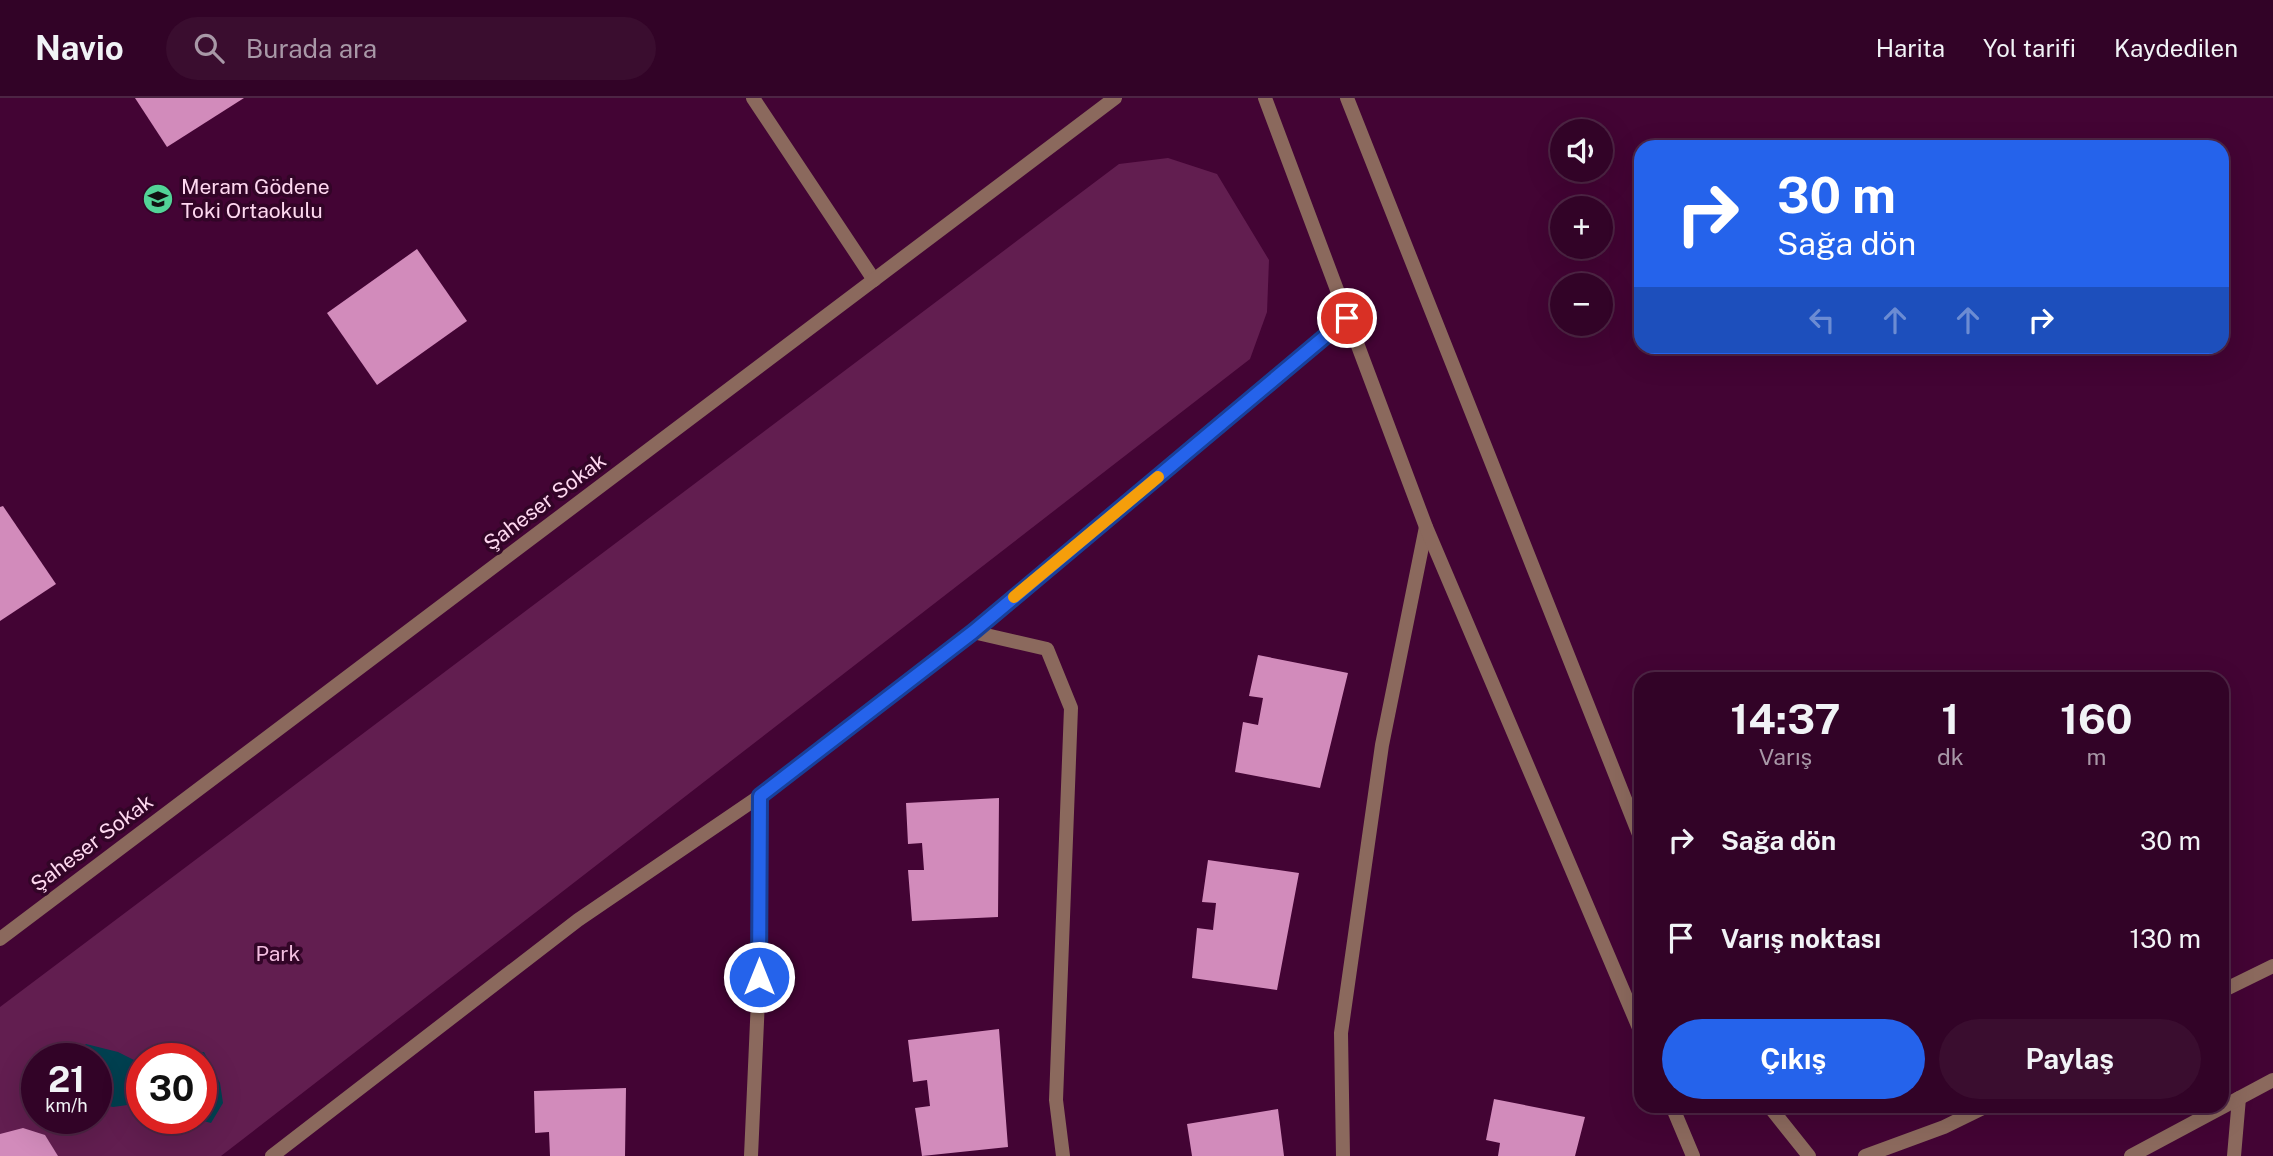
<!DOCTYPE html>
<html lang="tr">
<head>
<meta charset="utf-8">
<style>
  :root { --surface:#320327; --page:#3a0d2f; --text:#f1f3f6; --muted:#a898a7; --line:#4d2544; --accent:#2563eb }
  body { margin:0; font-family:"Public Sans",sans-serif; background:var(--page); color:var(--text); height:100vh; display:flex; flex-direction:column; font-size:26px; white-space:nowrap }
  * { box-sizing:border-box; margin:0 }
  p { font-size:23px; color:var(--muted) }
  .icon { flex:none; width:38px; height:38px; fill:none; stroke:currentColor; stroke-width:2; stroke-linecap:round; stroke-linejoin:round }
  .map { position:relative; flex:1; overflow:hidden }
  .side { position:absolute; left:1634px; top:574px; width:595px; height:441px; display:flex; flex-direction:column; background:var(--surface); border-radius:21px; box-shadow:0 7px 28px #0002,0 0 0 2px var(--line) }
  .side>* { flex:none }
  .guide { position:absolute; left:1634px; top:42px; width:595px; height:214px; border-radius:21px; box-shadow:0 7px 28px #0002,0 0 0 2px var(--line); background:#2563eb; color:#fff; overflow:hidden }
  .buttons { position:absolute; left:1550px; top:21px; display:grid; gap:14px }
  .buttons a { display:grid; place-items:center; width:63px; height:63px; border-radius:50%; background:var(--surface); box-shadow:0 7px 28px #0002,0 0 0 2px var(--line); font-size:35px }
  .speed { position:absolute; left:21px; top:945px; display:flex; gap:14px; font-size:35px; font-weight:700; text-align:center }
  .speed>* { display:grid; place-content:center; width:91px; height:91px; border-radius:50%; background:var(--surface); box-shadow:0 7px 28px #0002,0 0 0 2px var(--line); line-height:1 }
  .speed small { font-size:18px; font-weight:400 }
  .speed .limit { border:10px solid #d22; background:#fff; color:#111 }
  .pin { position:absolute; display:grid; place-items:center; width:60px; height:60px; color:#fff; margin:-30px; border:4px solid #fff; border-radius:50%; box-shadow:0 2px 7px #0007 }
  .me { position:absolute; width:77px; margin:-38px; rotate:0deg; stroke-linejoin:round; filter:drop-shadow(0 0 5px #0008) }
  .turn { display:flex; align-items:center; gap:24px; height:147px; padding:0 28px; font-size:32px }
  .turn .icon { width:91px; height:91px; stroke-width:2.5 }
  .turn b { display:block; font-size:49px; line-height:60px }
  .lanes { display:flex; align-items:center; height:66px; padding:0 28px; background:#0003; justify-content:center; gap:35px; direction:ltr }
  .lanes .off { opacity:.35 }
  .eta { display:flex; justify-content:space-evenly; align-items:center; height:119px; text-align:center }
  .eta b { font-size:42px; font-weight:700; line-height:49px }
  .primary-button { display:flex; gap:14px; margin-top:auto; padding:14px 28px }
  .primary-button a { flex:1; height:80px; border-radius:42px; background:var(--accent); color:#fff; font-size:28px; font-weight:700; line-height:80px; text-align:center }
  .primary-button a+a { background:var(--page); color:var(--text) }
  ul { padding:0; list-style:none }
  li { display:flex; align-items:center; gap:21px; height:98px; padding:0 28px }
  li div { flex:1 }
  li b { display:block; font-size:26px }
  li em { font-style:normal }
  header { display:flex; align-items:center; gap:42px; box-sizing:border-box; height:98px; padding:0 35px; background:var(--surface); border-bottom:2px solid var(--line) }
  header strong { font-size:33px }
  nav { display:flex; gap:38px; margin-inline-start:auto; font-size:24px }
  .search { width:490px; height:63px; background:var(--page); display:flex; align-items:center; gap:18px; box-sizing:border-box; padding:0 24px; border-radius:38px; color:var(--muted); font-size:26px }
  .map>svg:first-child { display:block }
</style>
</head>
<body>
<header>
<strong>Navio</strong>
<div class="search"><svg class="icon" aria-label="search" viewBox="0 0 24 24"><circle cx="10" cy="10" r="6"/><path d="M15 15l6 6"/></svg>Burada ara</div>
<nav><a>Harita</a><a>Yol tarifi</a><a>Kaydedilen</a></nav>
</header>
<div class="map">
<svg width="2273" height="1058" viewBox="0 0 2273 1058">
  <rect width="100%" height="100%" fill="#430434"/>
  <path fill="#621e50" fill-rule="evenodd" d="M1168 60 1217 76 1269 162 1267 214 1250 261 221 1058H0V909L1119 66ZM37 961H96V1020H37ZM142 961H201V1020H142Z"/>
  <g fill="#004151">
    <polygon points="86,946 118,954 142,966 142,1005 113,1009 96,1005 96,961 67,961"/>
    <polygon points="204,954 220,985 223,1005 211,1025 192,1020 201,1020 201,961 174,961 184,956"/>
  </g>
  <g fill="#d28bbb">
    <polygon points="135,0 244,0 167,49"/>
    <polygon points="417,151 467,223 377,287 327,215"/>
    <polygon points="3,408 56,486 0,523 0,409"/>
    <polygon points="1258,557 1348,575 1320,690 1235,674 1243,624 1258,627 1263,600 1249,598"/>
    <polygon points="999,700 998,819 912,823 908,772 924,772 922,745 908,746 906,705"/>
    <polygon points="1208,762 1299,775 1277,892 1192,880 1197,830 1213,832 1216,805 1202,804"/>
    <polygon points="999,931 1008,1049 922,1058 915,1010 930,1008 927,982 913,984 908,942"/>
    <polygon points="626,990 625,1058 550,1058 549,1034 535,1035 534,993"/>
    <polygon points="1494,1001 1585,1019 1575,1058 1498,1058 1500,1045 1486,1042"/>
    <polygon points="1278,1011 1284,1058 1192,1058 1187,1026"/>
    <polygon points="23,1030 45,1037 58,1058 0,1058 0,1036"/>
  </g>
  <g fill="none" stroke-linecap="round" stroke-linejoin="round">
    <g stroke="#8b695d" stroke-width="14">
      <polyline points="753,0 874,182"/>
      <polyline points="973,534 1047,551 1071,610 1056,1002 1063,1058"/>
      <polyline points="0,841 1115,0"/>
      <polyline points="272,1058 578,822 760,698 883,604 973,534 1347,221"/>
      <polyline points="751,1058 759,879 760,698"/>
      <polyline points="1343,1058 1341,935 1382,647 1426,429"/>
      <polyline points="2234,1058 2239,1000"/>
    </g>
    <g stroke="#8b695d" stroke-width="14">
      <polyline points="1265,0 1426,429 1642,937"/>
      <polyline points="1347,0 1642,744"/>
      <polyline points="2222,893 2273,868"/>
      <polyline points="1672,1008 1693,1058"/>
      <polyline points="1769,1008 1809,1058"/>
      <polyline points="1865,1058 1944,1029 1987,1008"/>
      <polyline points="2131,1058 2273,982"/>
    </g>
  </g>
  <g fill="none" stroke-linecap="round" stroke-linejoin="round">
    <g stroke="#184099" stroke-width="18">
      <polyline id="route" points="759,879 760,698 973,534 1347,220"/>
    </g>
    <use href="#route" stroke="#2563eb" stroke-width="12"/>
    <polyline stroke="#f59e0b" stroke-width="12" points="1014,499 1158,379"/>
  </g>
  <defs>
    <g id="school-disc" transform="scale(1.575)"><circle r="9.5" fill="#52d397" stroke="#320527"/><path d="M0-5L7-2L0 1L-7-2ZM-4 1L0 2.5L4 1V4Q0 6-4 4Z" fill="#111"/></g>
  </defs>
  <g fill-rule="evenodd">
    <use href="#school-disc" x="158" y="101"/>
  </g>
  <g text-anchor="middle" stroke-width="7" stroke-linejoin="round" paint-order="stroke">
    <g font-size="21" fill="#fed8f0" stroke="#320527" text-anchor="start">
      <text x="181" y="96">Meram Gödene<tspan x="181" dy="24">Toki Ortaokulu</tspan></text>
    </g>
    <g font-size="21" fill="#fed8f0" stroke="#320527">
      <text transform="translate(545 404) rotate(-37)" y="7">Şaheser Sokak</text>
      <text transform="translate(92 745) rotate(-37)" y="7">Şaheser Sokak</text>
    </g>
    <g font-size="21" fill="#f3bee0" stroke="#320527">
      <text x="278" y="863">Park</text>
    </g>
  </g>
</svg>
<div class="buttons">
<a><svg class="icon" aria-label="sound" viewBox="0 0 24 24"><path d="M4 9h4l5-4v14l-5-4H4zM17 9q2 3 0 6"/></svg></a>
<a>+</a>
<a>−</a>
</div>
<div class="speed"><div>21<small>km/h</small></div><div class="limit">30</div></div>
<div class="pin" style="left:1347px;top:220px;background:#d93025"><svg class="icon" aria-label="arrive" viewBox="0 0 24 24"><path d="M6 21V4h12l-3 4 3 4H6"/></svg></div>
<svg class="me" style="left:759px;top:879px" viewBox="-20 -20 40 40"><circle r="17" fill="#2563eb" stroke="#fff" stroke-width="3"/><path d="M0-11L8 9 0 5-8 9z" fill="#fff"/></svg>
<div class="guide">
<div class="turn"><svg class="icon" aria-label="right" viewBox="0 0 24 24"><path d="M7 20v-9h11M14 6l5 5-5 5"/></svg><div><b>30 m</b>Sağa dön</div></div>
<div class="lanes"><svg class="icon off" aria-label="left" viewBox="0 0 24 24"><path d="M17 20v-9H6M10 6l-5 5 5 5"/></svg><svg class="icon off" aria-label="ahead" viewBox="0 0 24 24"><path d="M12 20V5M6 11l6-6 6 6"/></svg><svg class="icon off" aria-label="ahead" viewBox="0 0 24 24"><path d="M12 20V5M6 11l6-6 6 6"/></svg><svg class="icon" aria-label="right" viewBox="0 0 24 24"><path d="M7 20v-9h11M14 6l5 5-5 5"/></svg></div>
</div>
<section class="side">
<div class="eta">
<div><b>14:37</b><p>Varış</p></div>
<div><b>1</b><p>dk</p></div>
<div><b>160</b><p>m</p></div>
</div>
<ul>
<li><svg class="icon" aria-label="right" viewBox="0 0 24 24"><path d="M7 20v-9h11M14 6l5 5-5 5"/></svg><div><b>Sağa dön</b></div><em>30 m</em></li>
<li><svg class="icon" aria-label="arrive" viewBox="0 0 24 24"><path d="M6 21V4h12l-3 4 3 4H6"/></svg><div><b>Varış noktası</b></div><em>130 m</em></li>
</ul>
<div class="primary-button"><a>Çıkış</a><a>Paylaş</a></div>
</section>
</div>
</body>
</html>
